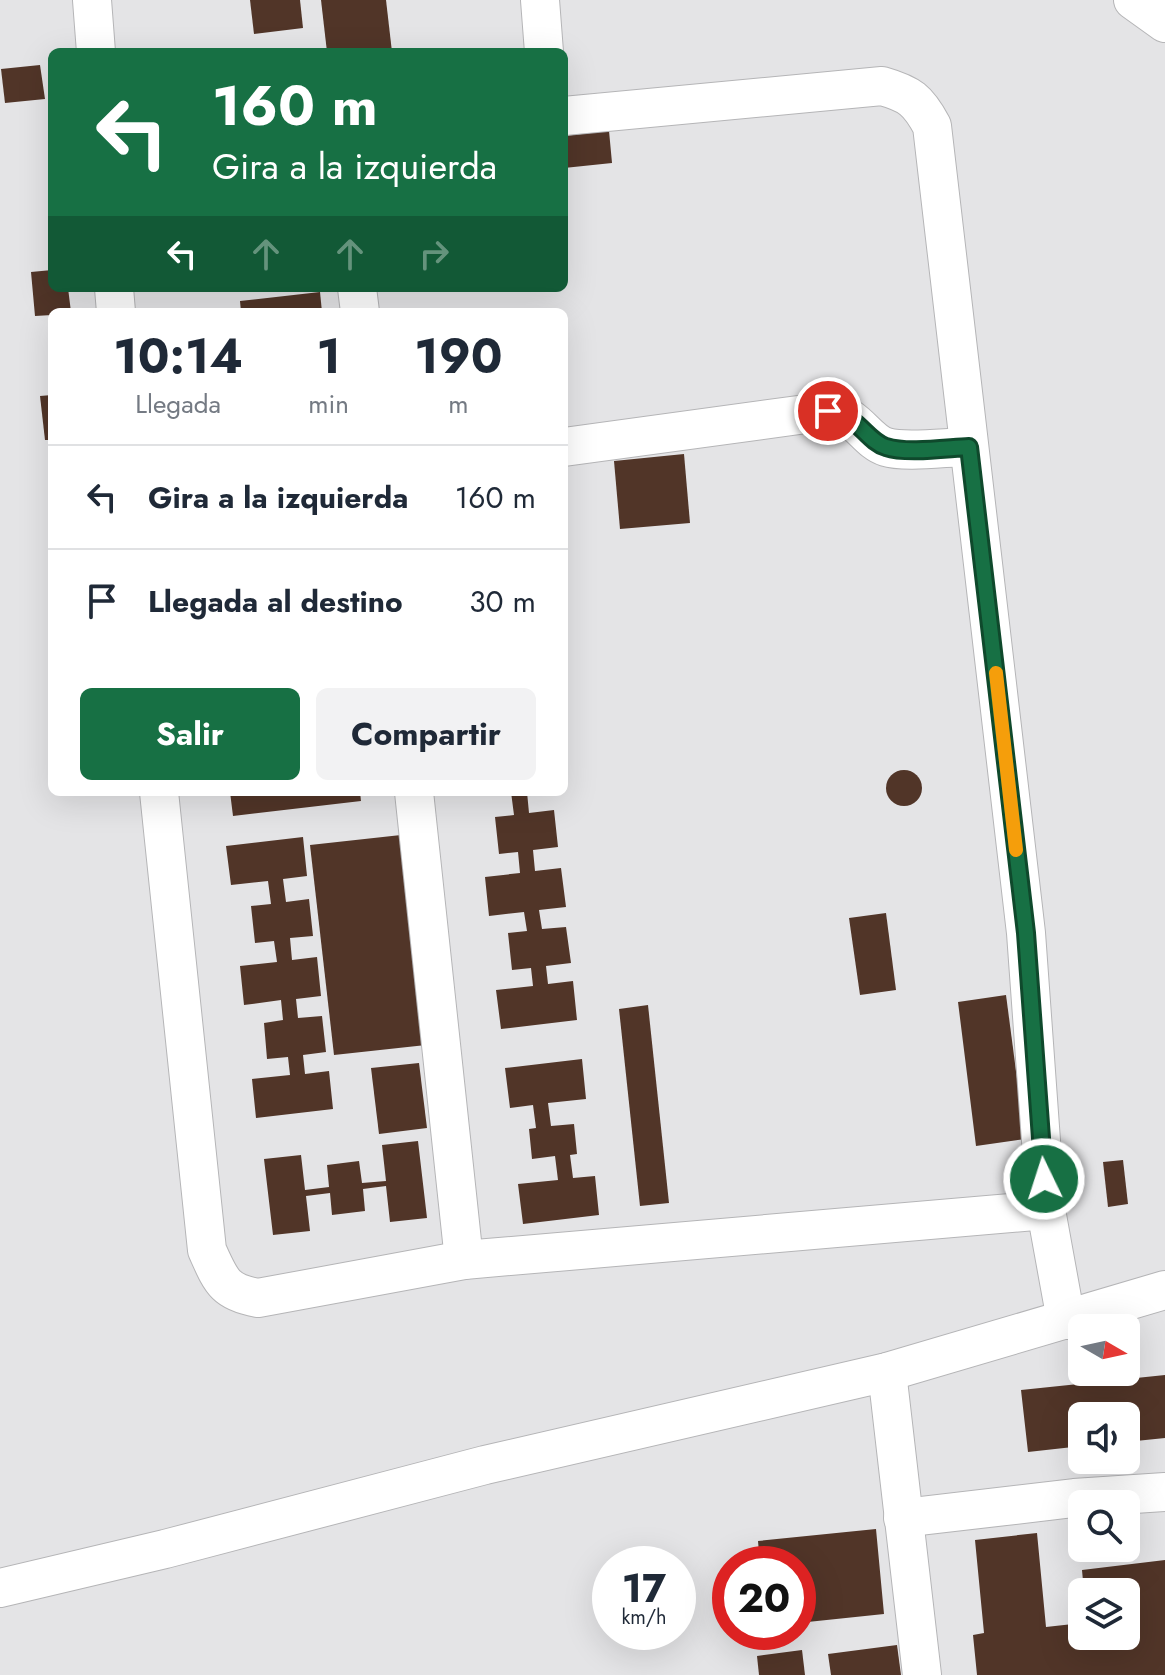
<!DOCTYPE html>
<html lang="es">
<head>
<meta charset="utf-8">
<style>
  :root { --surface:#fff; --page:#f2f2f3; --text:#1f2937; --muted:#747a83; --line:#e0e1e3; --accent:#177044 }
  body { margin:0; font-family:Jost,sans-serif; background:var(--page); color:var(--text); height:100vh; display:flex; flex-direction:column; font-size:30px; white-space:nowrap }
  * { box-sizing:border-box; margin:0 }
  p { font-size:26px; color:var(--muted) }
  .icon { flex:none; width:44px; height:44px; fill:none; stroke:currentColor; stroke-width:2; stroke-linecap:round; stroke-linejoin:round }
  .map { position:relative; flex:1; overflow:hidden }
  .details { position:absolute; left:48px; top:308px; width:520px; height:488px; display:flex; flex-direction:column; background:var(--surface); border-radius:12px; box-shadow:0 8px 32px #0002 }
  .details>* { flex:none }
  .top-card { position:absolute; left:48px; top:48px; width:520px; height:244px; border-radius:12px; box-shadow:0 8px 32px #0002; background:#177044; color:#fff; overflow:hidden }
  .needle { width:52px; rotate:99deg }
  .buttons { position:absolute; left:1068px; top:1314px; display:grid; gap:16px }
  .buttons a { display:grid; place-items:center; width:72px; height:72px; border-radius:12px; background:var(--surface); box-shadow:0 8px 32px #0002; font-size:40px }
  .speed { position:absolute; left:592px; top:1546px; display:flex; gap:16px; font-size:40px; font-weight:700; text-align:center }
  .speed>* { display:grid; place-content:center; width:104px; height:104px; border-radius:50%; background:var(--surface); box-shadow:0 8px 32px #0002; line-height:1 }
  .speed small { font-size:20px; font-weight:400 }
  .speed .limit { border:12px solid #d22; background:#fff; color:#111 }
  .pin { position:absolute; display:grid; place-items:center; width:68px; height:68px; color:#fff; margin:-34px; border:4px solid #fff; border-radius:50%; box-shadow:0 2px 8px #0007 }
  .me { position:absolute; width:88px; margin:-44px; rotate:356deg; stroke-linejoin:round; filter:drop-shadow(0 0 6px #0008) }
  .turn { display:flex; align-items:center; gap:28px; height:168px; padding:0 32px; font-size:36px }
  .turn .icon { width:104px; height:104px; stroke-width:2.5 }
  .turn b { display:block; font-size:56px; line-height:68px }
  .lanes { display:flex; align-items:center; height:76px; padding:0 32px; background:#0003; justify-content:center; gap:40px; direction:ltr }
  .lanes .off { opacity:.35 }
  .eta { display:flex; justify-content:space-evenly; align-items:center; height:136px; text-align:center }
  .eta b { font-size:48px; font-weight:700; line-height:56px }
  .primary-button { display:flex; gap:16px; margin-top:auto; padding:16px 32px }
  .primary-button a { flex:1; height:92px; border-radius:12px; background:var(--accent); color:#fff; font-size:32px; font-weight:700; line-height:92px; text-align:center }
  .primary-button a+a { background:var(--page); color:var(--text) }
  ul { padding:0; list-style:none }
  li { display:flex; align-items:center; gap:24px; height:104px; padding:0 32px; border-top:2px solid var(--line) }
  li div { flex:1 }
  li b { display:block; font-size:30px }
  li em { font-style:normal }
  .map>svg:first-child { display:block }
</style>
</head>
<body>
<div class="map">
<svg width="1165" height="1675" viewBox="0 0 1165 1675">
  <rect width="100%" height="100%" fill="#e4e4e6"/>
  <g fill="#513528">
    <polygon points="250,0 300,0 303,28 254,34"/>
    <polygon points="321,0 386,0 392,52 327,52"/>
    <polygon points="40,65 45,99 5,103 1,69"/>
    <polygon points="609,131 612,163 564,168 564,136"/>
    <polygon points="52,270 52,288 68,288 71,312 52,312 52,315 35,316 31,272"/>
    <polygon points="320,292 322,312 241,312 240,301"/>
    <polygon points="52,395 52,440 45,440 40,396"/>
    <polygon points="684,454 690,523 620,529 614,461"/>
    <circle cx="904" cy="788" r="18"/>
    <polygon points="230,792 360,792 361,801 233,816"/>
    <polygon points="511,792 527,792 529,813 554,810 558,847 533,850 535,871 561,868 566,907 539,910 542,929 566,927 571,963 546,966 548,984 573,981 577,1020 501,1029 496,990 533,986 531,968 512,970 508,933 527,931 524,912 489,916 485,877 520,873 518,852 499,854 495,817 514,815"/>
    <polygon points="401,835 426,1045 334,1055 310,845"/>
    <polygon points="303,837 307,876 283,879 286,902 309,899 313,936 290,938 292,960 317,957 321,996 296,999 298,1018 322,1016 326,1052 303,1055 305,1074 329,1071 333,1109 256,1118 252,1079 290,1075 288,1057 267,1059 264,1023 283,1020 281,1000 244,1005 240,966 277,962 274,941 255,943 251,906 271,904 268,881 231,885 226,846"/>
    <polygon points="886,913 896,990 860,995 849,918"/>
    <polygon points="1006,995 1025,1139 976,1146 958,1002"/>
    <polygon points="648,1005 669,1203 640,1206 619,1009"/>
    <polygon points="582,1059 586,1099 548,1103 551,1126 574,1124 577,1154 570,1155 573,1178 595,1176 599,1215 523,1224 518,1184 558,1180 555,1156 532,1159 529,1129 536,1128 533,1105 510,1108 505,1068"/>
    <polygon points="419,1063 427,1128 379,1134 371,1068"/>
    <polygon points="418,1141 427,1218 390,1222 386,1186 363,1189 365,1211 332,1215 330,1193 306,1196 310,1231 273,1235 264,1159 301,1155 305,1190 329,1187 327,1165 359,1161 362,1183 386,1181 382,1145"/>
    <polygon points="1123,1160 1128,1204 1108,1207 1103,1162"/>
    <polygon points="1165,1375 1165,1438 1126,1442 1126,1416 1082,1416 1082,1446 1028,1452 1021,1390"/>
    <polygon points="876,1529 884,1614 798,1623 798,1564 760,1564 758,1541"/>
    <polygon points="1037,1533 1046,1627 1082,1623 1082,1636 1126,1636 1126,1592 1084,1592 1082,1570 1165,1560 1165,1675 977,1675 973,1635 984,1633 975,1540"/>
    <polygon points="897,1645 901,1675 831,1675 828,1654"/>
    <polygon points="802,1650 805,1675 759,1675 757,1656"/>
  </g>
  <g fill="none" stroke-linecap="round" stroke-linejoin="round">
    <g stroke="#b5b5b7" stroke-width="40">
      <g id="minor">
        <polyline points="92,0 96,52"/>
        <polyline points="540,0 544,52"/>
        <polyline points="1133,0 1165,23"/>
        <path d="M564 116 882 86C910 94 918 100 932 126L1026 933 1046 1210 1066 1320"/>
        <polyline points="114,288 116,312"/>
        <polyline points="357,288 360,312"/>
        <path d="M564 447 828 411C857 413 866 441 886 447 905 453 948 447 969 447"/>
        <path d="M159 792 207 1250C221 1281 224 1292 258 1298L464 1260 1046 1210"/>
        <polyline points="414,792 464,1260"/>
        <polyline points="887,1372 922,1675"/>
        <polyline points="903,1518 1074,1498 1165,1492"/>
        <polyline points="0,1588 165,1549 485,1465 887,1372 1165,1290"/>
      </g>
    </g>
    <use href="#minor" stroke="#fff" stroke-width="38"/>
  </g>
  <g fill="none" stroke-linecap="round" stroke-linejoin="round">
    <g stroke="#0f492c" stroke-width="20">
      <path id="route" d="M828 411C857 413 866 441 886 447 907 454 947 448 969 447L1026 933 1044 1179"/>
    </g>
    <use href="#route" stroke="#177044" stroke-width="14"/>
    <polyline stroke="#f59e0b" stroke-width="14" points="996,673 1016,850"/>
  </g>
</svg>
<div class="buttons">
<a><svg class="needle" viewBox="-14 -14 28 28"><path d="M0-13l5 13h-10z" fill="#e53935"/><path d="M0 13l5-13h-10z" fill="#747a83"/></svg></a>
<a><svg class="icon" aria-label="sound" viewBox="0 0 24 24"><path d="M4 9h4l5-4v14l-5-4H4zM17 9q2 3 0 6"/></svg></a>
<a><svg class="icon" aria-label="search" viewBox="0 0 24 24"><circle cx="10" cy="10" r="6"/><path d="M15 15l6 6"/></svg></a>
<a><svg class="icon" aria-label="layers" viewBox="0 0 24 24"><path d="M12 4l9 5-9 5-9-5zM3 14l9 5 9-5"/></svg></a>
</div>
<div class="speed"><div>17<small>km/h</small></div><div class="limit">20</div></div>
<div class="pin" style="left:828px;top:411px;background:#d93025"><svg class="icon" aria-label="arrive" viewBox="0 0 24 24"><path d="M6 21V4h12l-3 4 3 4H6"/></svg></div>
<svg class="me" style="left:1044px;top:1179px" viewBox="-20 -20 40 40"><circle r="17" fill="#177044" stroke="#fff" stroke-width="3"/><path d="M0-11L8 9 0 5-8 9z" fill="#fff"/></svg>
<div class="top-card">
<div class="turn"><svg class="icon" aria-label="left" viewBox="0 0 24 24"><path d="M17 20v-9H6M10 6l-5 5 5 5"/></svg><div><b>160 m</b>Gira a la izquierda</div></div>
<div class="lanes"><svg class="icon" aria-label="left" viewBox="0 0 24 24"><path d="M17 20v-9H6M10 6l-5 5 5 5"/></svg><svg class="icon off" aria-label="ahead" viewBox="0 0 24 24"><path d="M12 20V5M6 11l6-6 6 6"/></svg><svg class="icon off" aria-label="ahead" viewBox="0 0 24 24"><path d="M12 20V5M6 11l6-6 6 6"/></svg><svg class="icon off" aria-label="right" viewBox="0 0 24 24"><path d="M7 20v-9h11M14 6l5 5-5 5"/></svg></div>
</div>
<section class="details">
<div class="eta">
<div><b>10:14</b><p>Llegada</p></div>
<div><b>1</b><p>min</p></div>
<div><b>190</b><p>m</p></div>
</div>
<ul>
<li><svg class="icon" aria-label="left" viewBox="0 0 24 24"><path d="M17 20v-9H6M10 6l-5 5 5 5"/></svg><div><b>Gira a la izquierda</b></div><em>160 m</em></li>
<li><svg class="icon" aria-label="arrive" viewBox="0 0 24 24"><path d="M6 21V4h12l-3 4 3 4H6"/></svg><div><b>Llegada al destino</b></div><em>30 m</em></li>
</ul>
<div class="primary-button"><a>Salir</a><a>Compartir</a></div>
</section>
</div>
</body>
</html>
